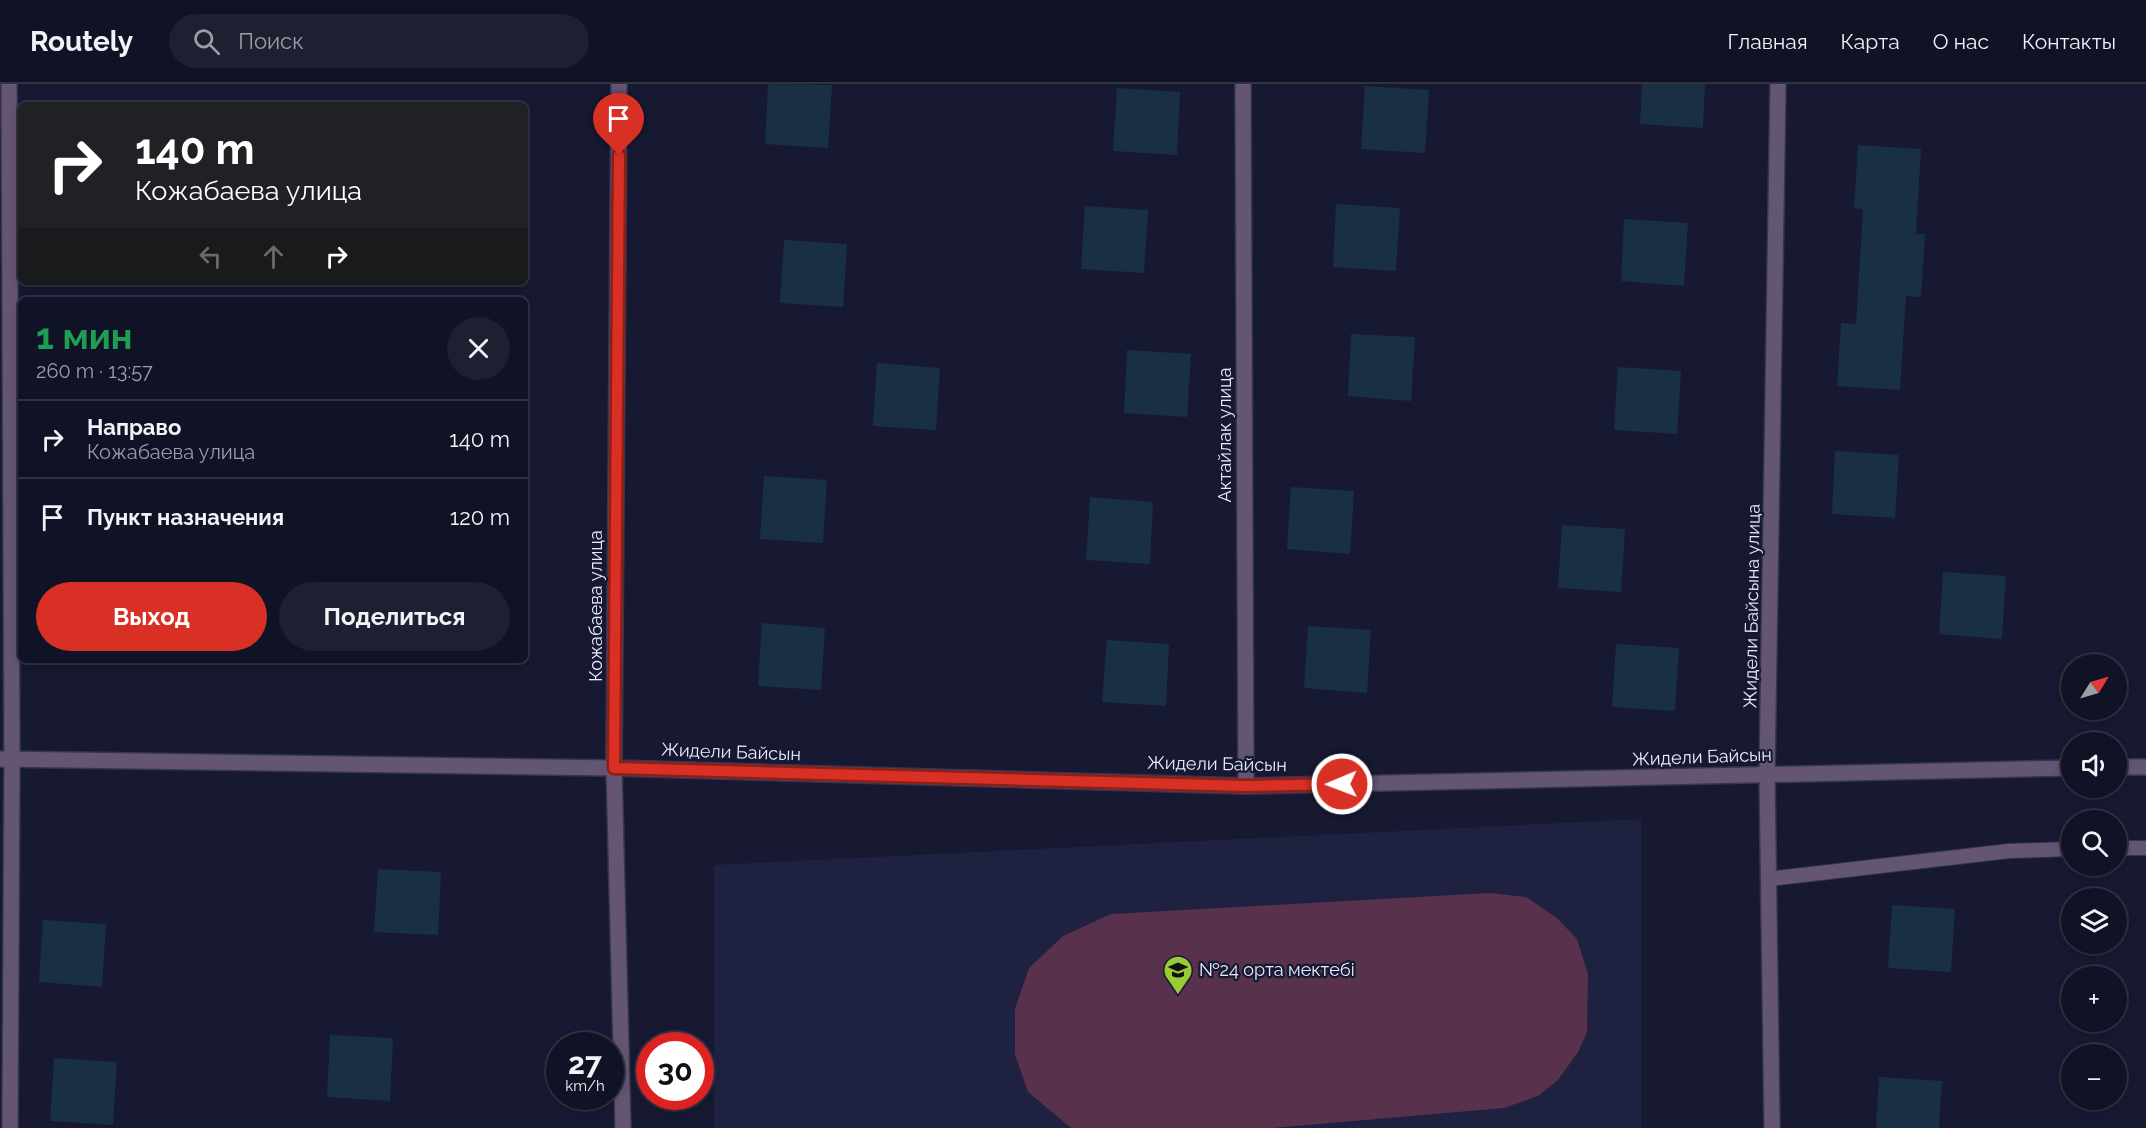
<!DOCTYPE html>
<html lang="ru">
<head>
<meta charset="utf-8">
<style>
  :root { --surface:#101325; --page:#1e2032; --text:#f1f3f6; --muted:#9c9ea7; --line:#303242; --accent:#d93025 }
  body { margin:0; font-family:Raleway,sans-serif; background:var(--page); color:var(--text); height:100vh; display:flex; flex-direction:column; font-size:22px; white-space:nowrap }
  * { box-sizing:border-box; margin:0 }
  p { font-size:20px; color:var(--muted) }
  .icon { flex:none; width:33px; height:33px; fill:none; stroke:currentColor; stroke-width:2; stroke-linecap:round; stroke-linejoin:round }
  .map { position:relative; flex:1; overflow:hidden }
  .sheet { position:absolute; left:18px; top:213px; width:510px; height:366px; display:flex; flex-direction:column; background:var(--surface); border-radius:9px; box-shadow:0 3px 9px #0003,0 0 0 2px var(--line) }
  .sheet>* { flex:none }
  .banner { position:absolute; left:18px; top:18px; width:510px; height:183px; border-radius:9px; box-shadow:0 3px 9px #0003,0 0 0 2px var(--line); background:#202124; color:#fff; overflow:hidden }
  .needle { width:39px; rotate:53deg }
  .fabs { position:absolute; left:2061px; top:570px; display:grid; gap:12px }
  .fabs a { display:grid; place-items:center; width:66px; height:66px; border-radius:50%; background:var(--surface); box-shadow:0 3px 9px #0003,0 0 0 2px var(--line); font-size:30px }
  .speed { position:absolute; left:546px; top:948px; display:flex; gap:12px; font-size:30px; font-weight:700; text-align:center }
  .speed>* { display:grid; place-content:center; width:78px; height:78px; border-radius:50%; background:var(--surface); box-shadow:0 3px 9px #0003,0 0 0 2px var(--line); line-height:1 }
  .speed small { font-size:15px; font-weight:400 }
  .speed .limit { border:9px solid #d22; background:#fff; color:#111 }
  .pin { position:absolute; display:grid; place-items:center; width:51px; height:51px; color:#fff; margin:-62px -26px; border-radius:50% 50% 50% 0; rotate:-45deg; box-shadow:0 0 6px #0007 }
  .pin .icon { rotate:45deg }
  .me { position:absolute; width:66px; margin:-33px; rotate:269deg; stroke-linejoin:round; filter:drop-shadow(0 0 4px #0008) }
  .turn { display:flex; align-items:center; gap:21px; height:126px; padding:0 18px; font-size:27px }
  .turn .icon { width:78px; height:78px; stroke-width:2.5 }
  .turn b { display:block; font-size:42px; line-height:51px }
  .lanes { display:flex; align-items:center; height:57px; padding:0 18px; background:#0003; justify-content:center; gap:30px; direction:ltr }
  .lanes .off { opacity:.35 }
  .round { display:grid; place-items:center; flex:none; width:63px; height:63px; border-radius:32px; background:var(--page) }
  .summary { display:flex; align-items:center; justify-content:space-between; height:102px; padding:0 18px }
  h1 { font-size:36px; font-weight:700; line-height:45px; color:#1e9e55 }
  .action { display:flex; gap:12px; margin-top:auto; padding:12px 18px }
  .action a { flex:1; height:69px; border-radius:36px; background:var(--accent); color:#fff; font-size:24px; font-weight:700; line-height:69px; text-align:center }
  .action a+a { background:var(--page); color:var(--text) }
  ul { padding:0; list-style:none }
  li { display:flex; align-items:center; gap:18px; height:78px; padding:0 18px; border-top:2px solid var(--line) }
  li div { flex:1 }
  li b { display:block; font-size:22px }
  li em { font-style:normal }
  header { display:flex; align-items:center; gap:36px; box-sizing:border-box; height:84px; padding:0 30px; background:var(--surface); border-bottom:2px solid var(--line) }
  header strong { font-size:28px }
  nav { display:flex; gap:33px; margin-inline-start:auto; font-size:21px }
  .search { width:420px; height:54px; background:var(--page); display:flex; align-items:center; gap:15px; box-sizing:border-box; padding:0 21px; border-radius:33px; color:var(--muted); font-size:22px }
  .map>svg:first-child { display:block }
</style>
</head>
<body>
<header>
<strong>Routely</strong>
<div class="search"><svg class="icon" aria-label="search" viewBox="0 0 24 24"><circle cx="10" cy="10" r="6"/><path d="M15 15l6 6"/></svg>Поиск</div>
<nav><a>Главная</a><a>Карта</a><a>О нас</a><a>Контакты</a></nav>
</header>
<div class="map">
<svg width="2146" height="1044" viewBox="0 0 2146 1044">
  <rect width="100%" height="100%" fill="#161931"/>
  <polygon fill="#1e2140" points="1641,735 1641,1044 714,1044 714,781"/>
  <polygon fill="#58314d" points="1490,809 1526,813 1557,834 1577,855 1588,890 1587,948 1578,968 1558,996 1538,1012 1504,1024 1273,1044 1071,1044 1028,1008 1015,971 1015,925 1029,884 1063,852 1111,830"/>
  <g fill="#193044">
    <polygon points="768,0 832,1 828,64 765,60"/>
    <polygon points="1642,0 1705,0 1703,44 1640,40"/>
    <polygon points="1365,2 1429,6 1425,69 1361,65"/>
    <polygon points="1117,4 1180,8 1177,71 1113,67"/>
    <polygon points="1858,61 1921,65 1916,150 1925,150 1921,213 1906,212 1900,306 1837,302 1841,239 1856,240 1863,125 1854,124"/>
    <polygon points="1336,120 1400,124 1396,187 1333,183"/>
    <polygon points="1085,122 1148,126 1144,189 1081,185"/>
    <polygon points="1624,135 1688,139 1684,202 1621,197"/>
    <polygon points="784,156 847,160 843,223 780,219"/>
    <polygon points="1351,250 1415,253 1411,317 1348,312"/>
    <polygon points="1127,266 1191,270 1187,333 1124,329"/>
    <polygon points="877,279 940,284 936,346 873,342"/>
    <polygon points="1618,283 1681,287 1677,350 1614,346"/>
    <polygon points="1835,367 1899,371 1895,434 1832,430"/>
    <polygon points="764,392 827,396 823,459 760,455"/>
    <polygon points="1291,403 1354,407 1350,470 1287,465"/>
    <polygon points="1090,413 1153,418 1150,480 1086,476"/>
    <polygon points="1562,441 1625,445 1621,508 1558,504"/>
    <polygon points="1943,488 2006,492 2002,555 1939,550"/>
    <polygon points="762,539 825,544 821,606 758,602"/>
    <polygon points="1308,542 1371,546 1367,609 1304,604"/>
    <polygon points="1107,556 1169,560 1166,622 1102,618"/>
    <polygon points="1616,560 1679,564 1675,627 1612,623"/>
    <polygon points="378,785 441,788 438,851 374,848"/>
    <polygon points="1892,821 1955,825 1951,888 1888,884"/>
    <polygon points="43,836 106,840 102,903 39,898"/>
    <polygon points="330,951 393,954 390,1017 327,1013"/>
    <polygon points="54,974 117,978 113,1041 50,1037"/>
    <polygon points="1879,993 1942,997 1939,1044 1876,1044"/>
  </g>
  <g fill="none" stroke-linecap="round" stroke-linejoin="round">
    <g stroke="#33364e" stroke-width="16">
      <g id="lane">
        <polyline points="2116,764 2146,764"/>
        <polyline points="1768,795 2009,767 2072,765"/>
      </g>
    </g>
    <g stroke="#33364e" stroke-width="18">
      <g id="street">
        <polyline points="9,0 12,675 10,1044"/>
        <polyline points="619,0 614,684 623,1044"/>
        <polyline points="1243,0 1246,702"/>
        <polyline points="0,675 614,684 1246,702 2072,684"/>
        <polyline points="2116,683 2146,683"/>
        <polyline points="1772,1044 1767,689 1778,0"/>
      </g>
    </g>
    <use href="#lane" stroke="#645573" stroke-width="14"/>
    <use href="#street" stroke="#645573" stroke-width="15"/>
  </g>
  <g fill="none" stroke-linecap="round" stroke-linejoin="round">
    <g stroke="#8d1f18" stroke-width="15">
      <polyline id="route" points="619,71 614,684 1246,702 1342,700"/>
    </g>
    <use href="#route" stroke="#d93025" stroke-width="10"/>
  </g>
  <defs>
    <g id="school-pin" transform="scale(1.5)"><path d="M0 17L-7.5 6A9.5 9.5 0 1 1 7.5 6Z" fill="#9acb34" stroke="#161931"/><path d="M0-5L7-2L0 1L-7-2ZM-4 1L0 2.5L4 1V4Q0 6-4 4Z" fill="#111"/></g>
  </defs>
  <g fill-rule="evenodd">
    <use href="#school-pin" x="1178" y="886"/>
  </g>
  <g text-anchor="middle" stroke-width="4.5" stroke-linejoin="round" paint-order="stroke">
    <g font-size="18" fill="#e8ebfd" stroke="#161931">
      <text transform="translate(1225 351) rotate(-90)" y="6">Актайлак улица</text>
      <text transform="translate(596 522) rotate(-90)" y="6">Кожабаева улица</text>
      <text transform="translate(1752 522) rotate(-89)" y="6">Жидели Байсына улица</text>
      <text transform="translate(731 668) rotate(2)" y="6">Жидели Байсын</text>
      <text transform="translate(1702 673) rotate(-2)" y="6">Жидели Байсын</text>
      <text transform="translate(1217 680) rotate(1)" y="6">Жидели Байсын</text>
    </g>
    <g font-size="18" fill="#e8ebfd" stroke="#161931" text-anchor="start">
      <text x="1199" y="892">№24 орта мектебі</text>
    </g>
  </g>
</svg>
<div class="fabs">
<a><svg class="needle" viewBox="-14 -14 28 28"><path d="M0-13l5 13h-10z" fill="#e53935"/><path d="M0 13l5-13h-10z" fill="#9c9ea7"/></svg></a>
<a><svg class="icon" aria-label="sound" viewBox="0 0 24 24"><path d="M4 9h4l5-4v14l-5-4H4zM17 9q2 3 0 6"/></svg></a>
<a><svg class="icon" aria-label="search" viewBox="0 0 24 24"><circle cx="10" cy="10" r="6"/><path d="M15 15l6 6"/></svg></a>
<a><svg class="icon" aria-label="layers" viewBox="0 0 24 24"><path d="M12 4l9 5-9 5-9-5zM3 14l9 5 9-5"/></svg></a>
<a>+</a>
<a>−</a>
</div>
<div class="speed"><div>27<small>km/h</small></div><div class="limit">30</div></div>
<div class="pin" style="left:619px;top:71px;background:#d93025"><svg class="icon" aria-label="arrive" viewBox="0 0 24 24"><path d="M6 21V4h12l-3 4 3 4H6"/></svg></div>
<svg class="me" style="left:1342px;top:700px" viewBox="-20 -20 40 40"><circle r="17" fill="#d93025" stroke="#fff" stroke-width="3"/><path d="M0-11L8 9 0 5-8 9z" fill="#fff"/></svg>
<div class="banner">
<div class="turn"><svg class="icon" aria-label="right" viewBox="0 0 24 24"><path d="M7 20v-9h11M14 6l5 5-5 5"/></svg><div><b>140 m</b>Кожабаева улица</div></div>
<div class="lanes"><svg class="icon off" aria-label="left" viewBox="0 0 24 24"><path d="M17 20v-9H6M10 6l-5 5 5 5"/></svg><svg class="icon off" aria-label="ahead" viewBox="0 0 24 24"><path d="M12 20V5M6 11l6-6 6 6"/></svg><svg class="icon" aria-label="right" viewBox="0 0 24 24"><path d="M7 20v-9h11M14 6l5 5-5 5"/></svg></div>
</div>
<section class="sheet">
<div class="summary"><div><h1>1 мин</h1><p>260 m · 13:57</p></div><a class="round"><svg class="icon" aria-label="close" viewBox="0 0 24 24"><path d="M6 6l12 12M18 6L6 18"/></svg></a></div>
<ul>
<li><svg class="icon" aria-label="right" viewBox="0 0 24 24"><path d="M7 20v-9h11M14 6l5 5-5 5"/></svg><div><b>Направо</b><p>Кожабаева улица</p></div><em>140 m</em></li>
<li><svg class="icon" aria-label="arrive" viewBox="0 0 24 24"><path d="M6 21V4h12l-3 4 3 4H6"/></svg><div><b>Пункт назначения</b></div><em>120 m</em></li>
</ul>
<div class="action"><a>Выход</a><a>Поделиться</a></div>
</section>
</div>
</body>
</html>
